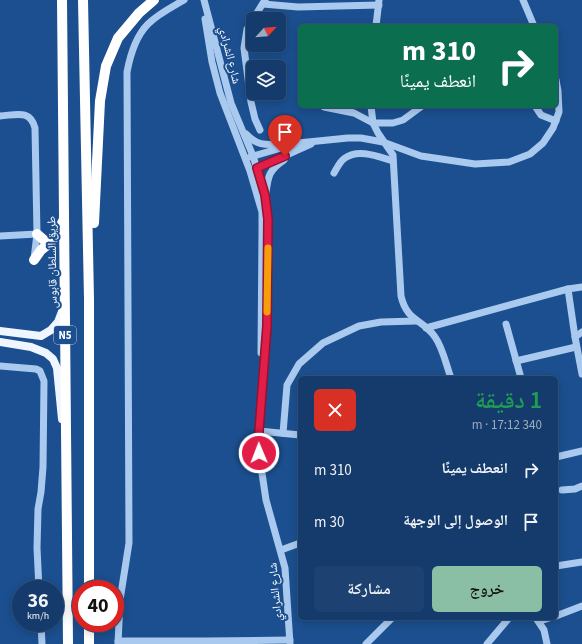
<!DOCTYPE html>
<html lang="ar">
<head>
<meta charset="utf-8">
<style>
  :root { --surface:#143b6b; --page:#1d4271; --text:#f1f3f6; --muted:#9dadc1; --line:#33557e; --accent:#8abfa5 }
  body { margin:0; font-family:"Source Sans 3","Noto Naskh Arabic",sans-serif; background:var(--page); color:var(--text); direction:rtl; height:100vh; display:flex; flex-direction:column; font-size:15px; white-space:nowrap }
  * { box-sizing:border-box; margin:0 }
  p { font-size:13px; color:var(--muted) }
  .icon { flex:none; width:22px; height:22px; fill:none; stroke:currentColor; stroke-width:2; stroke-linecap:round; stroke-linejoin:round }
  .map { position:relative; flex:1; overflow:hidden; direction:ltr }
  .panel { position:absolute; left:298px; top:376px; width:260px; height:244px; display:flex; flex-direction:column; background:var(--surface); border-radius:6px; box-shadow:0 2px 10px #0003,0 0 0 1px var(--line); direction:rtl }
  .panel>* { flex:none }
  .banner { position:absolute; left:298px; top:24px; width:260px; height:84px; border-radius:6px; box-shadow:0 2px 10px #0003,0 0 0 1px var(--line); direction:rtl; background:#0b6e4f; color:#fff; overflow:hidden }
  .needle { width:26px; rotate:64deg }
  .controls { position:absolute; left:246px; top:12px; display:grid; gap:8px }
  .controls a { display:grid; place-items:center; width:40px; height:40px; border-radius:6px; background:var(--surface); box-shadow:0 2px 10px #0003,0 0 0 1px var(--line); font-size:20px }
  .speed { position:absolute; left:12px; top:580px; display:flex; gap:8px; font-size:20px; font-weight:700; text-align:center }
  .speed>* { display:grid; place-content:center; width:52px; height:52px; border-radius:50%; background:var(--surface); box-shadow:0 2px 10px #0003,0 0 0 1px var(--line); line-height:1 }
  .speed small { font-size:10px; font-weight:400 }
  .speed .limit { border:6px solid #d22; background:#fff; color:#111 }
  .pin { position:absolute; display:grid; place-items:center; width:34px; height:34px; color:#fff; margin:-41px -17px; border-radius:50% 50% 50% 0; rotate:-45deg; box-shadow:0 0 4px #0007 }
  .pin .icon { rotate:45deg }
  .me { position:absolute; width:44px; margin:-22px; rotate:359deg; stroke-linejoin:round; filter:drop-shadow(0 0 3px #0008) }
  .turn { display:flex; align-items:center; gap:14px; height:84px; padding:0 16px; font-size:18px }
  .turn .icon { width:52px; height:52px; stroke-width:2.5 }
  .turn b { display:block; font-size:28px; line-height:34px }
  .round { display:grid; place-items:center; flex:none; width:42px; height:42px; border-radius:6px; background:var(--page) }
  .headline { display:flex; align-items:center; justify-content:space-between; height:68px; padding:0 16px }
  h1 { font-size:24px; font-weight:600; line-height:30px; color:#1e9e55 }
  .primary-button { display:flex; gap:8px; margin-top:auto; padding:8px 16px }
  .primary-button a { flex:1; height:46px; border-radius:6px; background:var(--accent); color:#111; font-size:16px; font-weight:600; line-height:46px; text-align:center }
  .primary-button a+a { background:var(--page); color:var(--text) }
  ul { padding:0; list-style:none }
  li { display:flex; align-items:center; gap:12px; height:52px; padding:0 16px }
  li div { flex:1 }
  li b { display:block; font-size:15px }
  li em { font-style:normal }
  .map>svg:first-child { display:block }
</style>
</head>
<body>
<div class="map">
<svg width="582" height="644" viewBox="0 0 582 644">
  <rect width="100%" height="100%" fill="#1b4f8f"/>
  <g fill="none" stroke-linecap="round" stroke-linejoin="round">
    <g stroke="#a9c9ee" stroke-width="7">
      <polyline points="204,0 231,103 253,156 265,195 268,219 267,326 259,431 259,453 266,500 285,568 290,644"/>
      <polyline points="523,0 534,26"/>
      <polyline points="263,4 298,7 379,5"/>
      <polyline points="205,19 212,62 220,93 250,171 262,212 262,232 261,353"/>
      <polyline points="376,26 379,0"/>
      <path d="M371 106 373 123 378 133 393 155 401 296C407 322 423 319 435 337 443 348 446 365 451 378"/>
      <polyline points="535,106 541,115 556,121"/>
      <polyline points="324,107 354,113 373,123 393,123 403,120 422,106"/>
      <path d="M0 116C16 115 30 109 35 128L37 234 34 259"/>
      <polyline points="260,130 255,119 251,102 244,48 247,29 265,0"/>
      <path d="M246 134C259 148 269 144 286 144"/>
      <polyline points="250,157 298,143 348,138 361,138 383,142 421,156 475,164 509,162 530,154 543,143 553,128 559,112 558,91 556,80"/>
      <polyline points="253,170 311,144"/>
      <path d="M334 173C337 168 340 161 345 158 359 148 379 157 393 161"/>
      <path d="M266 193C268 176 269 170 284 160"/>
      <polyline points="0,236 37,234"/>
      <polyline points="568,289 575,337"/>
      <polyline points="506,324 521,378"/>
      <polyline points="426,328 568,289 582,287"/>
      <polyline points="582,332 575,337 582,374"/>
      <polyline points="516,361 576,347"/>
      <polyline points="0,366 36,369 40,371 44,381 43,467 41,492 38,509 37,548 39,589"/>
      <polyline points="259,431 300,435"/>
      <polyline points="283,433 287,385 299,364 323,343 359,326 381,322 416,321"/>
      <polyline points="556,457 582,451"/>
      <polyline points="562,490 575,489 582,486"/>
      <polyline points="281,550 300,543"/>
      <polyline points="556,566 582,562"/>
      <polyline points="556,616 582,606"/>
      <polyline points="536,618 544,630 547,644"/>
      <polyline points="540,621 549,618"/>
      <polyline points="41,623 42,644"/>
      <polyline points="118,641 206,641 290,640"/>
      <path d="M118 644 120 600 129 543 127 72C130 56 136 36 148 24 158 14 172 7 184 0"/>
      <polyline points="366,644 392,618"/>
      <polyline points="487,644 509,618"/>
    </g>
    <g stroke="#f0f6ff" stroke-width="8">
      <polyline points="0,331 41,336 51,330 58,322 63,309"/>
      <polyline points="0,342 31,347 46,353 53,359 57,368 62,419"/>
    </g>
    <g stroke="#fff" stroke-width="10">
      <polyline points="62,0 68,644"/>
      <polyline points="83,0 89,299 89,589"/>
      <polyline points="94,223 100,101 106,66 118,38 139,13 154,0"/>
      <polyline points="37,234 45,241 51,242 58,231 63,221"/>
      <polyline points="34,260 41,250 51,242"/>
      <polyline points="89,644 89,623"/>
    </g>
  </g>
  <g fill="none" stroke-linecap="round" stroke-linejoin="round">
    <g stroke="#92132f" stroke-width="10">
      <polyline id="route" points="259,453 259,431 267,326 268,219 265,195 257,168 285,156"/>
    </g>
    <use href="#route" stroke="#e11d48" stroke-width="7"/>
    <polyline stroke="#f59e0b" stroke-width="7" points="267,312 268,248"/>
  </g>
  <g text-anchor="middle" stroke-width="4" stroke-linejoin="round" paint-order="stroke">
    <rect fill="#1b4f8f" stroke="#bbcadd" stroke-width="1" x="54" y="326" width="22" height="18" rx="3"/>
    <g font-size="11" font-weight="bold" fill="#fff">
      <text x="65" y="339">N5</text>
    </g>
    <g font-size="12" fill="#fff" stroke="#1b4f8f">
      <text transform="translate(230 55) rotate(76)" y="4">شارع الشرادي</text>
      <text transform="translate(52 262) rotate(-91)" y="4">طريق السلطان قابوس</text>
      <text transform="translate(275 592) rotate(-95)" y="4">شارع الشرادي</text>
    </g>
  </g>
</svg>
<div class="controls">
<a><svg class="needle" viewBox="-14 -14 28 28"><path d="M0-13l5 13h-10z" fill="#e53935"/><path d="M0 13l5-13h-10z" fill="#9dadc1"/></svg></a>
<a><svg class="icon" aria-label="layers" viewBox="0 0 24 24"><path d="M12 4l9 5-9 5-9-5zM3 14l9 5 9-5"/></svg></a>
</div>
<div class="speed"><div>36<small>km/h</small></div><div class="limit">40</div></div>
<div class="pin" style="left:285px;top:156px;background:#d93025"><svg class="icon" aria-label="arrive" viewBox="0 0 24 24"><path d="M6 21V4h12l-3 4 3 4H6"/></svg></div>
<svg class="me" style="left:259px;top:453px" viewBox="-20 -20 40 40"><circle r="17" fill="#e11d48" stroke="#fff" stroke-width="3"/><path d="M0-11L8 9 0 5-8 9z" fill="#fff"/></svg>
<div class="banner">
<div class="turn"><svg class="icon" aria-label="right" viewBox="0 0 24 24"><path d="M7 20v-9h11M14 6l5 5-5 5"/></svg><div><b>310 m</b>انعطف يمينًا</div></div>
</div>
<section class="panel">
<div class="headline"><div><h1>1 دقيقة</h1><p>340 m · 17:12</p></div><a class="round" style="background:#d93025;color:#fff"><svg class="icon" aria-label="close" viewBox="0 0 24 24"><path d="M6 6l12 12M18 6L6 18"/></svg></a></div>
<ul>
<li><svg class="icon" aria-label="right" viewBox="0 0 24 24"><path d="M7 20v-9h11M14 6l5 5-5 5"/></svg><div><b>انعطف يمينًا</b></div><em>310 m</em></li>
<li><svg class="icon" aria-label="arrive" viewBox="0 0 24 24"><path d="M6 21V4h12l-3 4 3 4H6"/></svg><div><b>الوصول إلى الوجهة</b></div><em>30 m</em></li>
</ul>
<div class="primary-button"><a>خروج</a><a>مشاركة</a></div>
</section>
</div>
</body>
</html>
